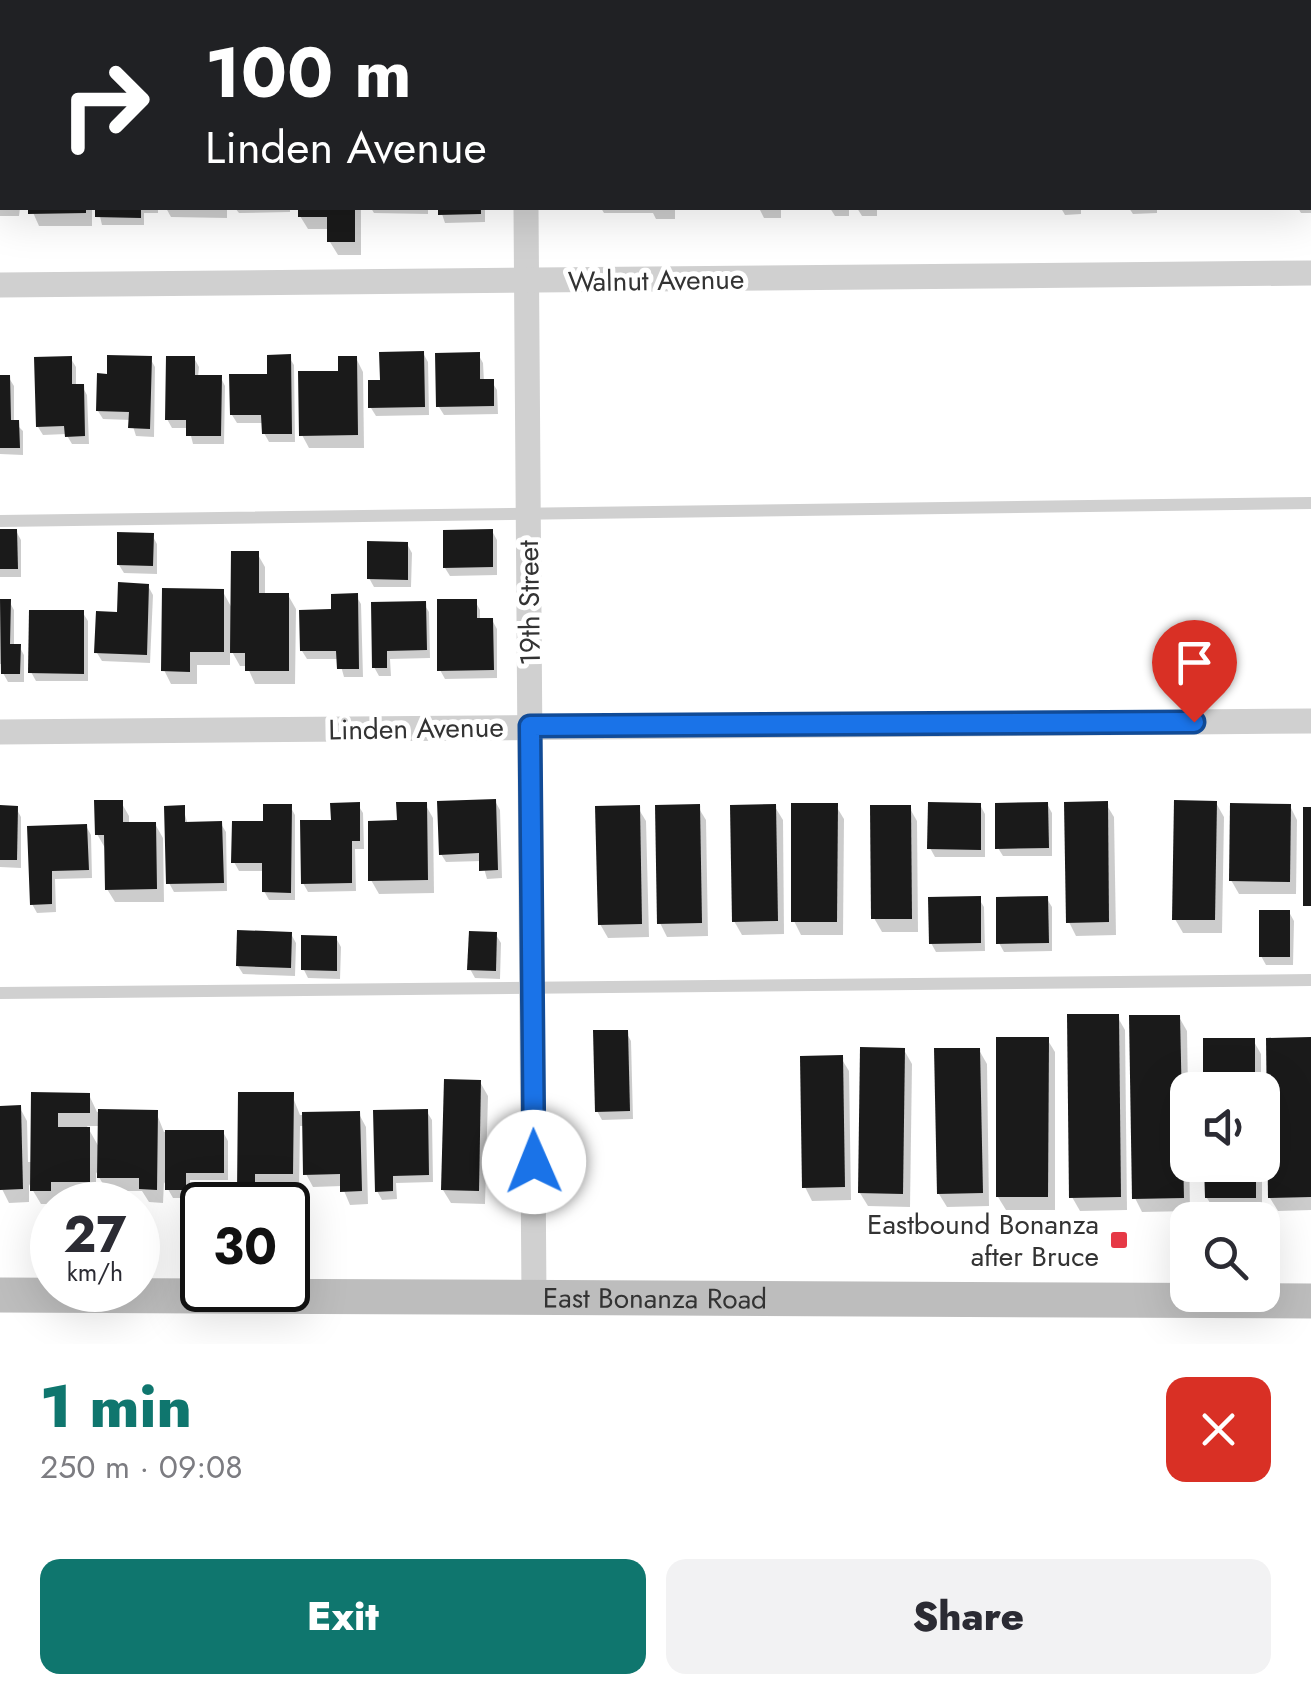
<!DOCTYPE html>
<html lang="en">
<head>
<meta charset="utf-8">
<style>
  :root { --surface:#fff; --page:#f2f2f3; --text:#2b2b33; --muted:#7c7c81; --accent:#0f766e }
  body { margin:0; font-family:Jost,sans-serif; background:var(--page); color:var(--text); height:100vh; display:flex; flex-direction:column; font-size:38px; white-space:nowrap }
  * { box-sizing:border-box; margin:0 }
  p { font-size:32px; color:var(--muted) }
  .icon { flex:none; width:55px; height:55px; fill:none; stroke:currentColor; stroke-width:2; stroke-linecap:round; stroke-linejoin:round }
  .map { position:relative; height:1344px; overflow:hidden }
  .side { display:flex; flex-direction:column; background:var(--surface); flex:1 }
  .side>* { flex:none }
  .banner { position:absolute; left:0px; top:0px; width:1312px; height:210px; box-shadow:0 10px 40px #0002; background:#202124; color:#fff; overflow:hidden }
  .tools { position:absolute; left:1170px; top:1072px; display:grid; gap:20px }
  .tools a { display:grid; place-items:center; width:110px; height:110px; border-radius:20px; background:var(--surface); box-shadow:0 10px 40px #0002; font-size:50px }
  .speed { position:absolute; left:30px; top:1182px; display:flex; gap:20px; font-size:50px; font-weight:700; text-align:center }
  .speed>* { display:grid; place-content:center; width:130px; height:130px; border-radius:50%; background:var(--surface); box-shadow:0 10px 40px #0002; line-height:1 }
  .speed small { font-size:25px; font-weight:400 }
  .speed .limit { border:5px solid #111; border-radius:15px; background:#fff; color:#111 }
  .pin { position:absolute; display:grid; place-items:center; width:85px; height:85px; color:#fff; margin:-102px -42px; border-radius:50% 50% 50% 0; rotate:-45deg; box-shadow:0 0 10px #0007 }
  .pin .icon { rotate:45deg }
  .me { position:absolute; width:110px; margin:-55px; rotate:359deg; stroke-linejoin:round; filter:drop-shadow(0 0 8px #0008) }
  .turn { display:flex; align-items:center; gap:35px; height:210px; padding:0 40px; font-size:45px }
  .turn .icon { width:130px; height:130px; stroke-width:2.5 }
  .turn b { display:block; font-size:70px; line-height:85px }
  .round { display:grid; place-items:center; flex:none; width:105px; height:105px; border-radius:20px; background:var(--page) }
  .headline { display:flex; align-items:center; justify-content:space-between; height:170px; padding:0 40px }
  h1 { font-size:60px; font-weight:800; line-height:75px; color:var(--accent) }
  .primary-button { display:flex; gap:20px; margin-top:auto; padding:20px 40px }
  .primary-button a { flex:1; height:115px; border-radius:20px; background:var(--accent); color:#fff; font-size:40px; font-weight:800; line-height:115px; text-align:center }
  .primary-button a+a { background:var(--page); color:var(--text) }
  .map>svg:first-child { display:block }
</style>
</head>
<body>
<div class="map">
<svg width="1311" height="1344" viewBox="0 0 1311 1344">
  <rect width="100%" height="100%" fill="#fff"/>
  <g fill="#0003" fill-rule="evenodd">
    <polygon points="1,0 106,0 106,2 3,2"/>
    <polygon points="350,0 407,0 407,2 351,2"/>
    <polygon points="425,0 486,0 486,2 426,2"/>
    <rect x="587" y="0" width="43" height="2"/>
    <polygon points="1018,0 1054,0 1054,2 1019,2"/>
    <rect x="1265" y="0" width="23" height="2"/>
    <polygon points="1310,123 1311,213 1301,213 1298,208 1310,208"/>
    <polygon points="0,144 2,208 20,208 19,216 0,216"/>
    <polygon points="31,208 92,208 92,226 39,226"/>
    <polygon points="98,208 158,208 158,213 144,213 144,225 102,225"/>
    <polygon points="166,208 227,208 227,218 171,217"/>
    <polygon points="235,208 290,208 290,212 239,213"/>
    <polygon points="300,208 361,208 361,255 338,255 330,242 330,229 308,229 300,216"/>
    <polygon points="371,208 428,208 428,214 374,213"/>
    <polygon points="440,208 485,208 485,222 445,223"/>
    <polygon points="601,208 675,208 675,219 656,219 653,213 604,213"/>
    <polygon points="759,208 781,208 781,218 764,218"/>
    <polygon points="830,208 849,208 849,216 835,216"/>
    <polygon points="857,208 877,208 877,216 862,216"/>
    <polygon points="1061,208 1081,208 1081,214 1065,215"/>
    <polygon points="1129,208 1157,208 1157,213 1133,214"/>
    <polygon points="423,353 428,362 429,415 376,416 371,408 382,383"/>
    <polygon points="478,354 483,363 484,382 492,382 497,390 498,414 444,415 439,407"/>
    <polygon points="289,357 294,365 295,442 269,442 264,433 264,423 237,423 232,415"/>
    <polygon points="150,358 155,367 154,437 136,436 131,420 103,419 98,411 109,376"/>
    <polygon points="194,358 199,367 198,377 221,378 225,386 224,444 193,444 189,428 172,428 167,419"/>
    <polygon points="356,358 363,372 364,448 309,448 302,435 340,374"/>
    <polygon points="71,359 76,367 76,387 82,386 87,395 89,444 72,444 66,434 43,435 38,427"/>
    <polygon points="0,378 9,378 14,386 14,422 23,431 23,455 0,454"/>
    <polygon points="0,531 16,531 21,540 21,577 0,577"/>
    <polygon points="492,531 497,540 497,575 450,576 445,568"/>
    <polygon points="152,535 157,544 157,574 124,573 119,565"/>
    <polygon points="407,544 412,553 411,587 374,587 369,578"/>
    <polygon points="257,553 265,567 265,595 288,595 296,609 295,684 255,684 247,666 240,666 230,648 230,665 197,665 197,684 171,684 164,670 223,592 233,610"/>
    <polygon points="148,586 153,595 150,663 102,661 97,653 119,614"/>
    <polygon points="356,596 361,604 363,677 344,677 339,659 307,659 302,651 334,612"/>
    <polygon points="0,601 9,601 14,610 14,646 19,646 24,655 24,682 8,682 3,673 3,664 0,664"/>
    <polygon points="475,601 480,610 480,621 492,620 497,629 497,678 445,679 440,670"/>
    <polygon points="374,604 424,604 429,612 430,658 390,659 391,676 379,676 374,667"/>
    <polygon points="83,613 88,621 88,681 36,681 31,672"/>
    <polygon points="495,801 500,810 502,878 487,879 482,861 446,862 441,854"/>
    <polygon points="121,802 129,816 129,825 155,824 163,838 164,902 115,902 107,889 105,848 97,834"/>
    <polygon points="1216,803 1224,817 1222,933 1183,933 1175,919"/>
    <polygon points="425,804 433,818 434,893 379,894 371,880 399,823"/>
    <polygon points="1047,804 1052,813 1052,856 1003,856 998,848"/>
    <polygon points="1106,804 1114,817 1116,935 1076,936 1069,922"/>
    <polygon points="358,805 363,813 364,849 355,849 356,891 308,892 303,883"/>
    <polygon points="980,805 985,814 985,857 935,857 930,848"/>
    <polygon points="290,806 295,815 295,900 269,900 264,891 264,871 239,871 234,862 266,824"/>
    <polygon points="836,806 844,819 843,935 801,935 794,921"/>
    <polygon points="1290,806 1297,820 1296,894 1239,894 1231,880"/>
    <polygon points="698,807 706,820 708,936 667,937 660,923"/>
    <polygon points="775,807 783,820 784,934 742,935 734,921"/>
    <polygon points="909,807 917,821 918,932 882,932 874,918"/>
    <polygon points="0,808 16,808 21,817 21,868 0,867"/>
    <polygon points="183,808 188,825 221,824 226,832 227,891 174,892 169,883"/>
    <polygon points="638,808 646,821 649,937 608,938 600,924"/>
    <polygon points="86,826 91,835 92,878 55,879 56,912 37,913 32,904 30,828"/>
    <polygon points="979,899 984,907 985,951 936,952 931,943"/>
    <polygon points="1047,899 1052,907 1052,951 1004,952 999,943"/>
    <polygon points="1289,912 1294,921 1293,965 1266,965 1261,956"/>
    <polygon points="291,934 296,943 295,976 243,974 238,966"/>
    <polygon points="496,935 501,943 500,979 475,978 470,969"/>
    <polygon points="336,938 341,947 340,979 308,978 304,970"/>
    <polygon points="1117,1016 1125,1030 1127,1210 1080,1211 1072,1197"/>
    <polygon points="1179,1017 1187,1031 1190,1211 1142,1212 1135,1198"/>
    <polygon points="626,1032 631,1041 633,1119 602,1120 597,1111"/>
    <polygon points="1047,1039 1055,1052 1055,1210 1006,1210 998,1197"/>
    <polygon points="1253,1040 1261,1054 1261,1090 1206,1090"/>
    <polygon points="1311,1040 1311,1210 1278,1211 1270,1198"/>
    <polygon points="904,1050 912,1064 910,1207 868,1206 860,1193"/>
    <polygon points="979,1050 987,1064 989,1206 947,1207 939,1194"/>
    <polygon points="841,1058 849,1071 851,1200 812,1201 805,1187"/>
    <polygon points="480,1082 488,1096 485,1204 451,1203 443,1190"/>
    <path d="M33 1095H89L97 1112H156L164 1132H223L228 1141V1180H190V1198H173L164 1182 163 1203 149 1202 142 1191H107L96 1172V1195H57V1204H41L29 1184V1202L9 1203 0 1185V1108H20L27 1121 28 1162H33ZM87 1126H100V1149Z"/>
    <polygon points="292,1095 300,1115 359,1114 366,1127 368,1204 350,1205 342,1186 313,1187 306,1174 305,1126 300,1126 299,1186 262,1186 262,1205 247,1205 239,1191"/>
    <polygon points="427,1112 432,1120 433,1182 396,1183 397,1199 382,1200 377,1191"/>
    <polygon points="1207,1165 1262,1165 1262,1211 1215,1211 1207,1198"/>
  </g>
  <g fill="#1a1a1a">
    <polygon points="28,208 86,208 86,213 28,214"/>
    <polygon points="95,208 141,208 141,218 95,217"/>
    <polygon points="298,208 355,208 355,242 327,242 327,217 298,217"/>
    <polygon points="438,208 481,208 481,214 438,215"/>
    <polygon points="424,351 425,407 368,408 368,380 380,380 379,352"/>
    <polygon points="480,352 480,379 494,379 494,406 436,407 435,353"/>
    <polygon points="291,354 292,434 262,434 261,415 230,415 229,374 267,374 267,355"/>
    <polygon points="107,355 152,356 150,429 128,428 129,412 96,411 97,373 107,374"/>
    <polygon points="72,356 72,384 84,384 85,436 65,437 64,426 36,427 34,357"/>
    <polygon points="166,356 195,356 195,375 222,375 221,436 186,436 186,420 165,420"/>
    <polygon points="338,356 357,356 358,435 299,436 298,371 338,371"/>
    <polygon points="0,375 10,375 11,420 19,420 20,448 0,448"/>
    <polygon points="0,529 17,529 18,569 0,569"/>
    <polygon points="493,529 493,567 443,568 443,530"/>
    <polygon points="117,532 154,533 153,566 117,565"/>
    <polygon points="367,541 408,542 408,580 367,579"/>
    <polygon points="231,551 259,551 259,593 289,593 289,671 245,671 245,653 230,653"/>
    <polygon points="118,582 149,584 147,655 94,653 96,611 117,612"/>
    <polygon points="162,588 224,589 224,652 190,652 190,672 161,671"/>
    <polygon points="358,593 359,669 337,669 336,651 300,651 299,610 331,609 331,594"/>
    <polygon points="0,599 11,599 10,644 21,644 20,674 1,674"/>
    <polygon points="437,599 477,599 477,618 493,618 494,670 437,671"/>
    <polygon points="426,601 427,650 387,651 387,668 372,668 371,602"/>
    <polygon points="29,610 84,610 84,674 28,673"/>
    <polygon points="496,799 498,870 479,871 479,853 439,855 437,801"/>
    <polygon points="94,800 123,800 123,822 156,822 157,889 105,890 104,835 95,835"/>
    <polygon points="1174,800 1217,801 1215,920 1172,920"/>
    <polygon points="1108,801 1109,922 1066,923 1064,802"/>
    <polygon points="360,802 360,841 352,841 352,883 301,884 300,820 331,820 330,803"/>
    <polygon points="396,802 427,802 428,880 368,881 368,821 397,820"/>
    <polygon points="928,802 981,803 981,850 927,849"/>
    <polygon points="1048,802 1049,848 995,849 995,803"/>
    <polygon points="791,803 838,803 837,922 791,922"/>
    <polygon points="1230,803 1291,804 1290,882 1229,881"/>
    <polygon points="263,804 292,804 291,893 262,892 262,863 231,863 232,821 263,821"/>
    <polygon points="700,804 702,923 657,924 655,805"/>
    <polygon points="776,804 778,921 732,922 730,805"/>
    <polygon points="0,805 18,806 17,860 0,860"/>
    <polygon points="185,805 185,822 222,821 224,883 166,884 164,806"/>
    <polygon points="640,805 642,924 598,925 595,806"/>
    <polygon points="870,805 911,805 912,919 871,919"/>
    <rect x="1303" y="807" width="8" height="99"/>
    <polygon points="87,824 89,870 52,871 52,904 30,905 27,826"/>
    <polygon points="981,896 981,943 929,944 928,897"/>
    <polygon points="1048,896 1049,943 996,944 996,897"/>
    <rect x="1259" y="910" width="31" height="47"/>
    <polygon points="237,930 292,932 291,968 236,966"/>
    <polygon points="469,931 497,932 496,971 467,970"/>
    <polygon points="301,935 337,936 337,971 301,970"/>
    <polygon points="1067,1014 1119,1014 1121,1197 1069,1198"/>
    <polygon points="1129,1015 1180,1015 1184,1198 1132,1199"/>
    <polygon points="593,1030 628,1030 630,1111 595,1112"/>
    <polygon points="996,1037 1049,1037 1048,1197 996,1197"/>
    <polygon points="1311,1037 1311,1197 1268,1198 1266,1038"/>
    <rect x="1203" y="1038" width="52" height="52"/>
    <polygon points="860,1047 905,1048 903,1194 858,1193"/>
    <polygon points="934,1048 980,1048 983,1193 937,1194"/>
    <polygon points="843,1055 845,1187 802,1188 800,1056"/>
    <polygon points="444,1079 481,1080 479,1191 441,1190"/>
    <polygon points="31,1092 90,1093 90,1113 58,1113 58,1127 90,1127 90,1182 51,1182 51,1191 30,1191"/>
    <polygon points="238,1092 294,1092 293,1174 255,1174 255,1192 237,1192"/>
    <polygon points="21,1105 23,1189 0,1190 0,1106"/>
    <polygon points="98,1109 158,1110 157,1190 139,1189 139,1178 97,1178"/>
    <polygon points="428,1109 429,1175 393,1176 393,1191 375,1192 373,1110"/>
    <polygon points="360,1111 362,1191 340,1192 340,1174 303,1175 302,1112"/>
    <polygon points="165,1130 224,1130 224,1173 186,1173 186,1190 165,1190"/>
    <polygon points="1204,1165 1256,1165 1256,1198 1205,1198"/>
  </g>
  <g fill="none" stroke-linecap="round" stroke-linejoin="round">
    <g stroke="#d0d0d0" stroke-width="12">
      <polyline points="1310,53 1311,53"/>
      <polyline points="0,67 2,67"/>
      <polyline points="0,521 1311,503"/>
      <polyline points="0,993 1311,980"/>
    </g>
    <g stroke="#d0d0d0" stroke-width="25">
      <polyline points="525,0 525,2"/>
      <polyline points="526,208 534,1298"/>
      <polyline points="0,285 1311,273"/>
      <polyline points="0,732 1311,721"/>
    </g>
    <path stroke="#bdbdbd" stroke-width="35" id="s1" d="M0 1295 1311 1301"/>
  </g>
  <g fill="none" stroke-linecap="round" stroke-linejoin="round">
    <g stroke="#114b97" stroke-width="25">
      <polyline id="route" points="534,1162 530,726 1194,722"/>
    </g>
    <use href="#route" stroke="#1a73e8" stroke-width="18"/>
  </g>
  <rect fill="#e63946" stroke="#fff" stroke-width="4" x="1109" y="1230" width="20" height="20" rx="5"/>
  <g text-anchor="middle" stroke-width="10" stroke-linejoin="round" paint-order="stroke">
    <g font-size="28" fill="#333" stroke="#fff">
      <text transform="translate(656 280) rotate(-1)" y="10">Walnut Avenue</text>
      <text transform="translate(529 603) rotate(-91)" y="10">19th Street</text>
      <text transform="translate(416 728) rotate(-1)" y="10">Linden Avenue</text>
      <text dy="10" stroke="none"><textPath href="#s1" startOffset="655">East Bonanza Road</textPath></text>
    </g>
    <g font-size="28" fill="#333" stroke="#fff" text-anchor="end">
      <text x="1099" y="1234">Eastbound Bonanza<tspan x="1099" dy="32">after Bruce</tspan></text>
    </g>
  </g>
</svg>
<div class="tools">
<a><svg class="icon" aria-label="sound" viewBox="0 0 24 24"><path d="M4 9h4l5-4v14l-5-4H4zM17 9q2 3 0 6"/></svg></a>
<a><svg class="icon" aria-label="search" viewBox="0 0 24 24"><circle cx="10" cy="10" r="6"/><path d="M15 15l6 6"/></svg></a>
</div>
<div class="speed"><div>27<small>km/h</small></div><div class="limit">30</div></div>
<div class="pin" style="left:1194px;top:722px;background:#d93025"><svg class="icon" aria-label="arrive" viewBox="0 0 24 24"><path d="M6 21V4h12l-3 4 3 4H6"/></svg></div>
<svg class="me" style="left:534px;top:1162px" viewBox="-20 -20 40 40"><circle r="19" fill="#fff"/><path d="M0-13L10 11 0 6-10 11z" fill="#1a73e8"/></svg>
<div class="banner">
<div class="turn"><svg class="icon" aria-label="right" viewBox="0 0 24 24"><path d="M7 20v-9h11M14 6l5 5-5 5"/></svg><div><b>100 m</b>Linden Avenue</div></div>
</div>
</div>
<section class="side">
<div class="headline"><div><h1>1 min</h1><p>250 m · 09:08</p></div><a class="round" style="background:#d93025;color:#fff"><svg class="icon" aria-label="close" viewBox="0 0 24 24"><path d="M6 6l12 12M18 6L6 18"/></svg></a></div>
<div class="primary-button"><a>Exit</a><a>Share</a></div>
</section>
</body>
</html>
